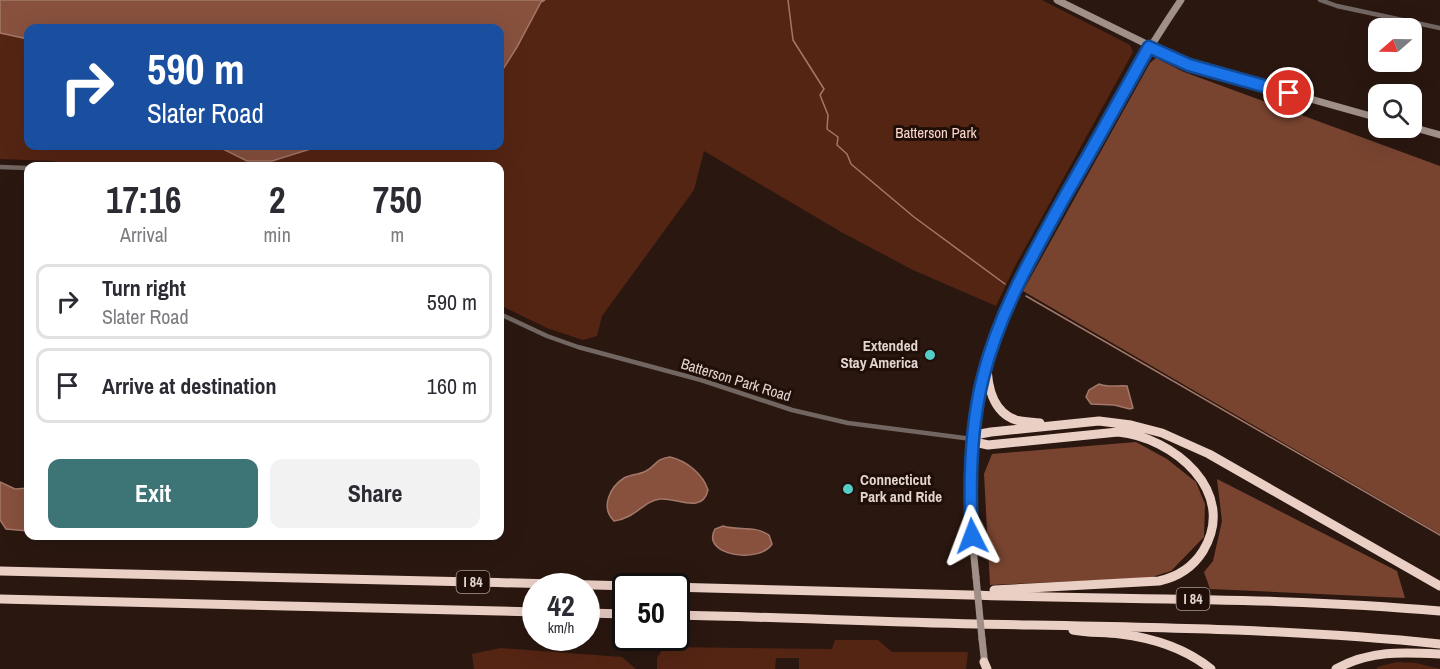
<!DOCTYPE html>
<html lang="en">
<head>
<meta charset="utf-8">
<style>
  :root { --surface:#fff; --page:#f2f2f3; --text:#2b2b33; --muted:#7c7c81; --line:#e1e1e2; --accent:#3d7476 }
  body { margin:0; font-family:"Archivo Narrow",sans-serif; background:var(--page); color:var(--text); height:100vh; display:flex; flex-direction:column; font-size:22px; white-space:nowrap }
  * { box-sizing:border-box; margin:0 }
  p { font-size:20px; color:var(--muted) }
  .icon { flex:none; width:33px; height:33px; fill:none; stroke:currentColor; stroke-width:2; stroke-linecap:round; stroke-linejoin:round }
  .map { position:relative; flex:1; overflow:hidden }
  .sheet { position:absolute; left:24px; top:162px; width:480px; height:378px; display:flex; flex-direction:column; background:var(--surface); border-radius:12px; box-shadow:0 6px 24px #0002 }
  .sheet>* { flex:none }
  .top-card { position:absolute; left:24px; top:24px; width:480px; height:126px; border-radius:12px; box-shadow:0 6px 24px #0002; background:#1a4fa0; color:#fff; overflow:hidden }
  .needle { width:39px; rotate:250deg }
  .tools { position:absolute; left:1368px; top:18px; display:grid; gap:12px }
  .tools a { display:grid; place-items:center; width:54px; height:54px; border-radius:12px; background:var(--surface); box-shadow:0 6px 24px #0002; font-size:30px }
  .speed { position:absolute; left:522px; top:573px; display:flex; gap:12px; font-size:30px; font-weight:700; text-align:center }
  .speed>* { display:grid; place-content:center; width:78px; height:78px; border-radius:50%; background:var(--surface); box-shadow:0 6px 24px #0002; line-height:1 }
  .speed small { font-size:15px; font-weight:400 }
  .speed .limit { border:3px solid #111; border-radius:9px; background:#fff; color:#111 }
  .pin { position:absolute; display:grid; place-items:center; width:51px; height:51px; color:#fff; margin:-26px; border:3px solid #fff; border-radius:50%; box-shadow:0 2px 6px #0007 }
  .me { position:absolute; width:66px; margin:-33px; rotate:357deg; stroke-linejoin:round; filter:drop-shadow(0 0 4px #0008) }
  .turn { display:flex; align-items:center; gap:21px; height:126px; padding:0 24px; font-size:27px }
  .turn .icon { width:78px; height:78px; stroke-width:2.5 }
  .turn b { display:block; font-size:42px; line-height:51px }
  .eta { display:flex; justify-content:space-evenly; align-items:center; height:102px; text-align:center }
  .eta b { font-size:36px; font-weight:800; line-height:42px }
  .button { display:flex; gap:12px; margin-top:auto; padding:12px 24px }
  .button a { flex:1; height:69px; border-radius:12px; background:var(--accent); color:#fff; font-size:24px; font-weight:800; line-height:69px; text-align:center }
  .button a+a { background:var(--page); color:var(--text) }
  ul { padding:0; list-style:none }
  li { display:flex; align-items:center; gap:18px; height:75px; margin:0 12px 9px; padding:0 12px; border:3px solid var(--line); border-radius:12px }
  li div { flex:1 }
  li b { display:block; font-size:22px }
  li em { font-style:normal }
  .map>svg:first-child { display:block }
</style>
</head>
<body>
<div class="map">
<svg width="1440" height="669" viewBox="0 0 1440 669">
  <rect width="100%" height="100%" fill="#2a1710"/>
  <g fill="#552514" fill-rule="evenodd">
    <path d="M0 0H1042L1130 45 1133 52 1014 268 996 306 913 270 843 233 704 151 694 190 602 316 597 336 583 340 547 328 500 305V166H90L51 161 0 159ZM28 28H500V146H28Z"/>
    <polygon points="835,640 878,640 892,652 968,652 966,669 799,669 799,658 776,658 775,669 657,669 657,658 664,647 832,649"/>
    <polygon points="501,648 622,657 636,669 474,669 472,654"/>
    <polygon points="1397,662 1416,663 1440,669 1377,669 1377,667"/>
  </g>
  <g fill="#784430">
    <polygon points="1156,58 1184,72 1440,166 1440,534 1023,291 1150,63"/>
    <polygon points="1136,442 1167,459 1196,482 1205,504 1204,537 1171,571 1149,578 990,585 984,474 992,454"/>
    <polygon points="1217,479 1397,571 1405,598 1210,589 1204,572 1213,561 1222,521"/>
  </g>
  <g fill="#88513e" stroke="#a3786a" stroke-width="1.5">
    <polygon points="0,0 545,0 541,2 517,47 500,74 500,28 28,28 28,39 0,33"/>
    <polygon points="217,146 216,146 320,146 272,161 247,161"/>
    <path d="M1099 384C1109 388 1117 385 1127 386L1133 408 1130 409 1114 405 1091 404 1086 397 1089 390Z"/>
    <path d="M670 457C687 461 703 474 708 490 702 515 676 497 660 499 643 501 636 518 614 521 600 507 610 487 624 478 631 474 639 475 646 471 657 465 655 459 670 457Z"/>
    <polygon points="0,482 15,489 28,488 28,531 6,529 0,520"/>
    <path d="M723 526C738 531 754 525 769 535L772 544C760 564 700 556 715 529Z"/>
  </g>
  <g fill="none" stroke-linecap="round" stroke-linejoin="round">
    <g stroke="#a3786a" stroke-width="1.5">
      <polyline points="788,0 793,40 824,89 820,95 828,115 827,129 838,137 837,145 847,154 851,164 914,217 1005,284"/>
      <polyline points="1026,296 1440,535"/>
    </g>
    <g stroke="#716662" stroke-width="4.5">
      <polyline points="1320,0 1337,6 1440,28"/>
      <polyline points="0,167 28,168"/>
      <polyline points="500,314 547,336 578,347 701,380 792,410 848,423 972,439"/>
    </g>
    <g stroke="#a1908a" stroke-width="7">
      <polyline points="1057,0 1189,65 1378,118"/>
      <polyline points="1412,127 1440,135"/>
      <path d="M976 577C970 521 966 465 976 409 992 324 1035 251 1077 176 1110 116 1142 57 1181 0"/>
      <polyline points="982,639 985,666"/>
    </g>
    <g stroke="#eacfc5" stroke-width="9">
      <path d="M987 362C987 384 992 412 1016 420 1023 422 1032 422 1040 423"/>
      <path d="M0 571C323 578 647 586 970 595 1127 600 1284 597 1440 611"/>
      <path d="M994 590 1159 581C1177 577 1193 567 1203 551 1239 492 1173 437 1118 432L988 445 979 443 972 439 980 434 991 432 1099 421 1131 425 1162 433 1209 454 1440 586"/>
      <polyline points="0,599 536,612"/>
      <polyline points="586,613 626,614"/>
      <path d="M676 615C777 617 877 622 977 624 1132 627 1286 628 1440 644"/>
      <path d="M1073 630C1088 633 1104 632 1120 634 1153 638 1185 648 1211 669"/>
      <polyline points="984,662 987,669"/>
      <path d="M1336 669C1369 650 1403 652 1440 654"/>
    </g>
    <polyline stroke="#a1908a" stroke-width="7" points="976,577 982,639"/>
  </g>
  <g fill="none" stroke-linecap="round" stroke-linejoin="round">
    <g stroke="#114b97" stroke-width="15">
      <path id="route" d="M972 536C969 482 970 429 983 377 999 313 1032 256 1064 198 1093 148 1121 97 1149 47L1189 65 1289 93"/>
    </g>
    <use href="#route" stroke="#1a73e8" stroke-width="10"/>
  </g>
  <g fill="#54cdc7" stroke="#200e08" stroke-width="2">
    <circle cx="930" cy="355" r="6"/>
    <circle cx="848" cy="489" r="6"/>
  </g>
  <g text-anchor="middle" stroke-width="6" stroke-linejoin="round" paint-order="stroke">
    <g fill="#200e08" stroke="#a89993" stroke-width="1.5">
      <rect x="456.5" y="571" width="33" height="22" rx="4.5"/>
      <rect x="1176.5" y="588" width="33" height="22" rx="4.5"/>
    </g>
    <g font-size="14" font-weight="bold" fill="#e2d4cf">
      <text x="473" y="587">I 84</text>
      <text x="1193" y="604">I 84</text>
    </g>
    <g font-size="15" fill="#fad7ca" stroke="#200e08">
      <text x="936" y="138">Batterson Park</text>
    </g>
    <g font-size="15" font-weight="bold" fill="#e2d4cf" stroke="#200e08" text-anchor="end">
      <text x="918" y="351">Extended<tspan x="918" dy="17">Stay America</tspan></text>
      <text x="860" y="485" text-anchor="start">Connecticut<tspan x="860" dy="17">Park and Ride</tspan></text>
    </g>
    <g font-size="15" fill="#e2d4cf" stroke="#200e08">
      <text transform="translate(736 380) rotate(17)" y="5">Batterson Park Road</text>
    </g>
  </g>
</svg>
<div class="tools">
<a><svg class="needle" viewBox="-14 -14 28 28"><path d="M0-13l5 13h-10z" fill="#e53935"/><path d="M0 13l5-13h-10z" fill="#7c7c81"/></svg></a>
<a><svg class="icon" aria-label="search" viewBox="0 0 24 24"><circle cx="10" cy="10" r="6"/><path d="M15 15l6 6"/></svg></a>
</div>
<div class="speed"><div>42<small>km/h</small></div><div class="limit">50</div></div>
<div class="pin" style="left:1289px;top:93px;background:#d93025"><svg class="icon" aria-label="arrive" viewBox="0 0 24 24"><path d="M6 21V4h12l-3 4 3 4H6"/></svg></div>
<svg class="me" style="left:972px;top:536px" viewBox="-20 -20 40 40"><path d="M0-17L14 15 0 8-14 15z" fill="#1a73e8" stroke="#fff" stroke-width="4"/></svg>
<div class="top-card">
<div class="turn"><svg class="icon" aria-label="right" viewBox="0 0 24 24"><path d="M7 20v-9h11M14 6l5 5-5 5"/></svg><div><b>590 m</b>Slater Road</div></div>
</div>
<section class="sheet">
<div class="eta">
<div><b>17:16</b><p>Arrival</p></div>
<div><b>2</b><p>min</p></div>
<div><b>750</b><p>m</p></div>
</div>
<ul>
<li><svg class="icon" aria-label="right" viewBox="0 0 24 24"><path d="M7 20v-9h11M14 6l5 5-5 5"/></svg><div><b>Turn right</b><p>Slater Road</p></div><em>590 m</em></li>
<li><svg class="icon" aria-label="arrive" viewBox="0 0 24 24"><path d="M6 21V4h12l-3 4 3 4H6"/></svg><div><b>Arrive at destination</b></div><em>160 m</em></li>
</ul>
<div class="button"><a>Exit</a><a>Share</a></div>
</section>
</div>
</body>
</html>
